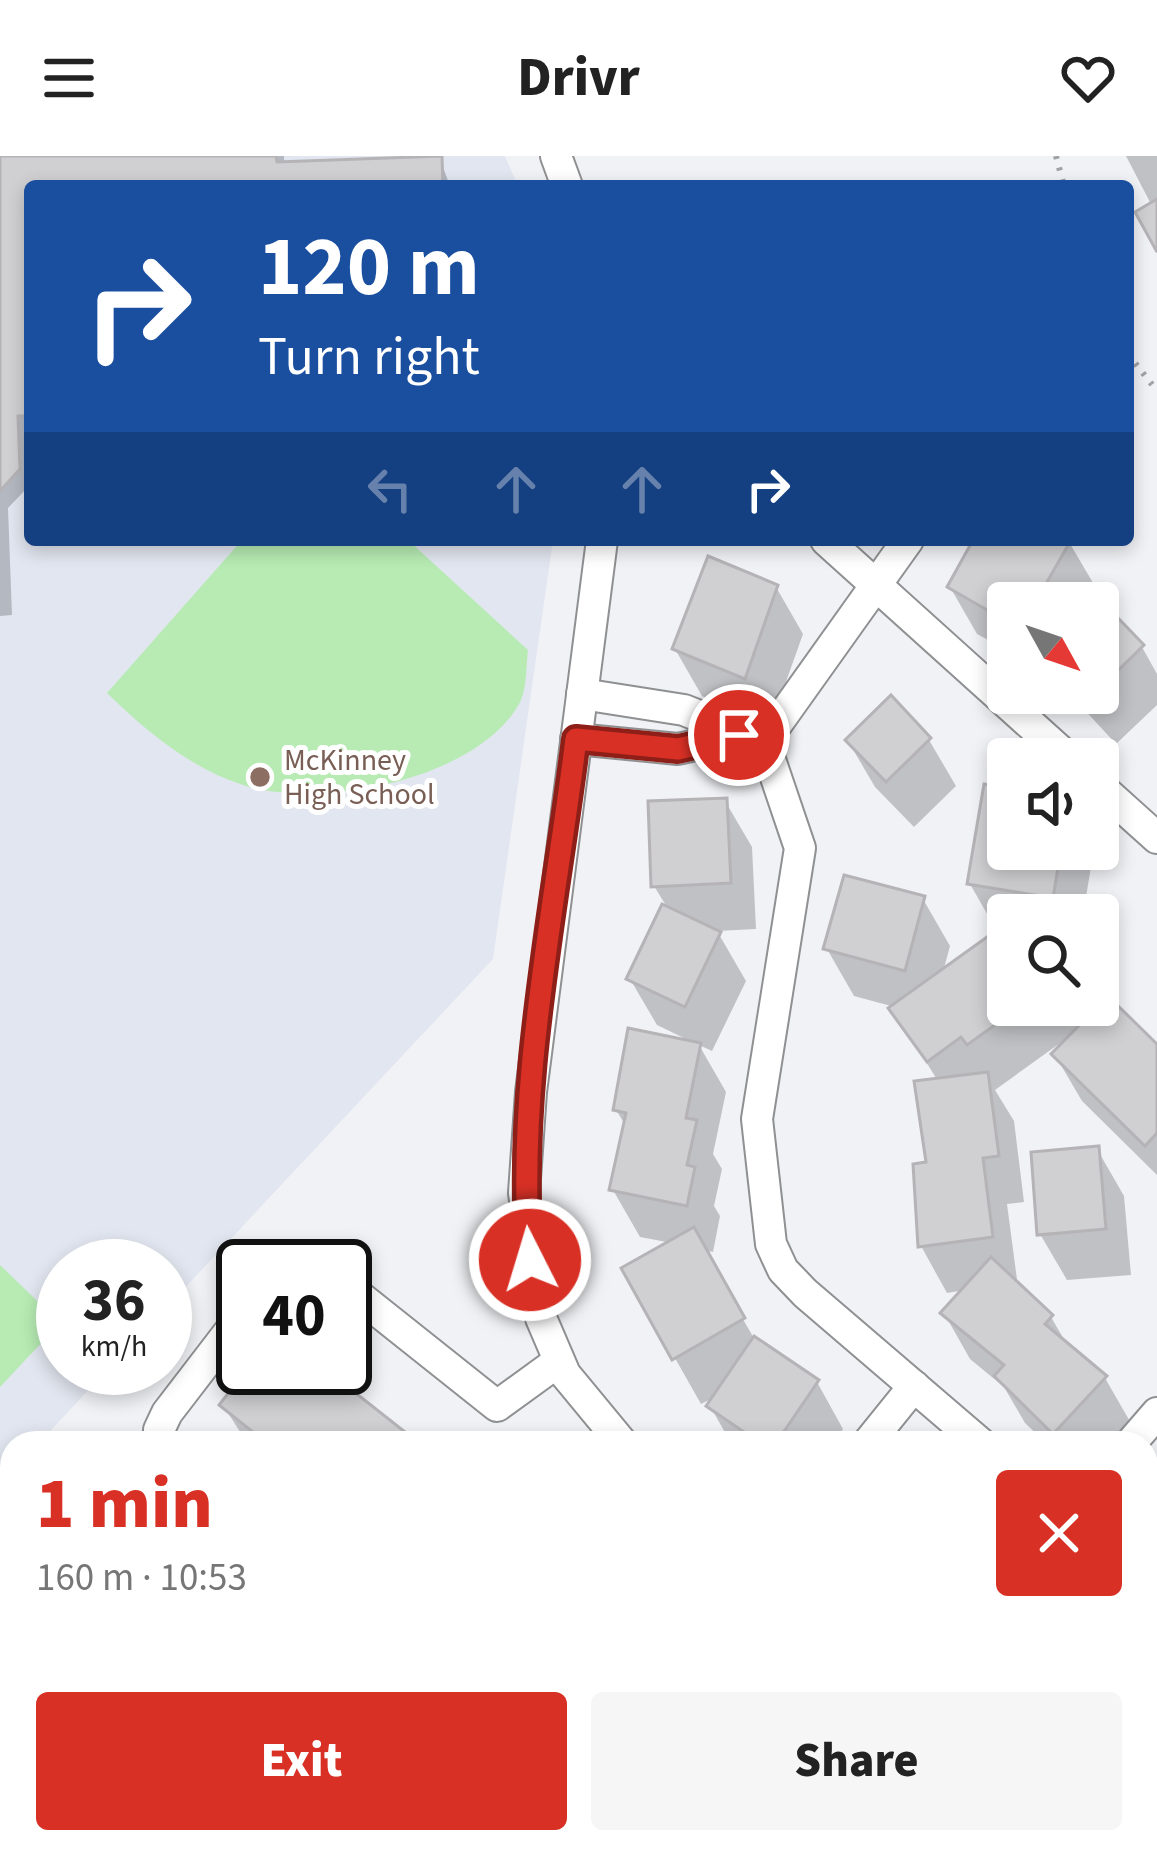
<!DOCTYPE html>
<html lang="en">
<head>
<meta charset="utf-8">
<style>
  :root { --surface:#fff; --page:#f6f6f6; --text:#222; --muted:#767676; --accent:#d93025 }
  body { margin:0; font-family:"Source Sans 3",sans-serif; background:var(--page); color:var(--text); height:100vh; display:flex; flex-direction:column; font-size:45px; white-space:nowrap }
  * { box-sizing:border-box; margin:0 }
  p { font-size:39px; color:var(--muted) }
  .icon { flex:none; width:66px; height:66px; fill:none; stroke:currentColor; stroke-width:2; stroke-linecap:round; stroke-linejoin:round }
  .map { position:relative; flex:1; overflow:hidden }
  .drawer { position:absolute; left:0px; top:1275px; width:1158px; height:423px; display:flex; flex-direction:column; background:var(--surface); border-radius:36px 36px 0 0; box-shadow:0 6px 18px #0003 }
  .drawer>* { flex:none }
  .banner { position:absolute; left:24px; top:24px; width:1110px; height:366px; border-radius:12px; box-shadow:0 6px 18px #0003; background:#1a4fa0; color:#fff; overflow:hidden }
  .needle { width:78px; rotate:130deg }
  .buttons { position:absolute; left:987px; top:426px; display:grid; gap:24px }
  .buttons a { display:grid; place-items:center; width:132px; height:132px; border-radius:12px; background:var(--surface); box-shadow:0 6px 18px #0003; font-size:60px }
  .speed { position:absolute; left:36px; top:1083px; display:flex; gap:24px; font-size:60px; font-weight:700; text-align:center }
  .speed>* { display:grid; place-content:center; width:156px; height:156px; border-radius:50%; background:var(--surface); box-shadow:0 6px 18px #0003; line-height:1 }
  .speed small { font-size:30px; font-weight:400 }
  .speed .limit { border:6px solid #111; border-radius:18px; background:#fff; color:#111 }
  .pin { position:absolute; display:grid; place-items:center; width:102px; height:102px; color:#fff; margin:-51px; border:6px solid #fff; border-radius:50%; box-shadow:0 3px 12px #0007 }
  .me { position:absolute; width:132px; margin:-66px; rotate:355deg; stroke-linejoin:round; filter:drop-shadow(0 0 9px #0008) }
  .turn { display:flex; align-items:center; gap:42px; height:252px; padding:0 36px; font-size:54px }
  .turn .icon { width:156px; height:156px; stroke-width:2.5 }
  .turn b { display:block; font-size:84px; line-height:102px }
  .lanes { display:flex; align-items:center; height:114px; padding:0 36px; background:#0003; justify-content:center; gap:60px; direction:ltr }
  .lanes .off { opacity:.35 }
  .round { display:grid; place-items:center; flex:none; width:126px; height:126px; border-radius:12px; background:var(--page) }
  .headline { display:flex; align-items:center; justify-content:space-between; height:204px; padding:0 36px }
  h1 { font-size:72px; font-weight:800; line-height:90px; color:var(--accent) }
  .action { display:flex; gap:24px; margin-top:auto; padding:24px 36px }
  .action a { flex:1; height:138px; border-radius:12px; background:var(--accent); color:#fff; font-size:48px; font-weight:800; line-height:138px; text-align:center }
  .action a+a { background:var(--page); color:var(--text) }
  header { display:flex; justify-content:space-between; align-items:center; height:156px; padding:0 36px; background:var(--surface); font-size:54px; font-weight:800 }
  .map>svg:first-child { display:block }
</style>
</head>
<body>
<header><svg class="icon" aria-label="menu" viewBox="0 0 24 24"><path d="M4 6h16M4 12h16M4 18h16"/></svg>Drivr<svg class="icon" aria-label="heart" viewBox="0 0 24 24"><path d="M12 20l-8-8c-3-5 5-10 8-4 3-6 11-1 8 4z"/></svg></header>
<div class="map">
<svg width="1157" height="1696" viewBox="0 0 1157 1696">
  <rect width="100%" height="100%" fill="#f1f2f5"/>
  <polygon fill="#e2e6f0" points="0,0 505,0 518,30 30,30 30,384 553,384 493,803 165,1153 165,1110 63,1110 63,1212 109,1212 39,1287 12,1287 12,1316 0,1329"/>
  <g fill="#b7ebb3">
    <path d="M242 384H408L528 494C526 510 527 535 519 548 476 624 320 654 243 629 190 612 146 575 107 537Z"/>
    <polygon points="0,1109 60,1167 0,1231"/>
  </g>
  <g fill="#0003">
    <polygon points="0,0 284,0 284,9 440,3 450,30 30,30 28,331 8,352 12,459 0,460"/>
    <polygon points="1126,0 1157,0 1157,90 1152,50"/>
    <polygon points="977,384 1069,386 1096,432 1092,440 1142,491 1157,518 1157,549 1116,588 1069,537 1098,537 1098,447 1008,447 1008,495 977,478 950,431"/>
    <polygon points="776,431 803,478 771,568 702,540 675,493"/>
    <polygon points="929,584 956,630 914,671 875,631 848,585"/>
    <polygon points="1008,636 1008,693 1094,693 1083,759 1008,759 1008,849 1082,849 1090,863 1157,892 1157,1019 1082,945 1055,899 1063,885 995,934 1014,965 1024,1046 1007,1048 1018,1131 1051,1161 1069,1192 1105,1222 1132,1269 1114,1287 1046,1287 1025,1267 1004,1231 970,1203 944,1157 965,1134 947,1137 921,1090 938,925 891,850 854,840 827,793 923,743 950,790 943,816 998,777 970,728"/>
    <polygon points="725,645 752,691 756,773 717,775 746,825 712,895 699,889 726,936 713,998 722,1013 714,1050 720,1060 713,1096 703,1094 755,1184 817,1226 843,1273 834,1287 731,1287 710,1250 717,1240 701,1248 625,1114 672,1087 640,1081 613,1034 626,970 616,954 690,885 657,869 630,823 665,748 654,730"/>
    <polygon points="1097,993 1124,1040 1131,1119 1067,1124 1040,1078"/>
    <polygon points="252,1212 319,1212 414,1287 247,1287 223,1249"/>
    <polygon points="1157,1340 1157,1368 1146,1349"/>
    <polygon points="23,1686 34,1696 14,1696"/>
    <polygon points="645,1686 826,1686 831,1696 648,1696"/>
  </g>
  <g fill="#d0cfd2" stroke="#b5b3b6" stroke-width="3">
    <polygon points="0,0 276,0 277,6 442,0 443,30 30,30 30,260 18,260 20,313 0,335"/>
    <polygon points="1157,43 1157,96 1135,56"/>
    <polygon points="973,384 1071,384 1035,447 1008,447 1008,466 947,431"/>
    <polygon points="708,400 778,429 745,523 672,493"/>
    <polygon points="1096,439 1144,489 1098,534 1098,447 1087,447"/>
    <polygon points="891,539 931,582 886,626 845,584"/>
    <polygon points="984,628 1008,632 1008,693 1061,693 1053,742 967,728"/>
    <polygon points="727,642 731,727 651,731 648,645"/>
    <polygon points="844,719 925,740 905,815 823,793"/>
    <polygon points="662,748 721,776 685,851 626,823"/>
    <polygon points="1008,766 1008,849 1023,849 967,889 961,881 927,906 888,852"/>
    <polygon points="1108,840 1157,888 1157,977 1145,990 1051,898"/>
    <polygon points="628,872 701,887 686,962 697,964 687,1009 695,1011 687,1050 609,1034 626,957 613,954"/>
    <polygon points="988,916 999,1000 983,1002 993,1081 918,1091 913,1008 926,1006 914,925"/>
    <polygon points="1099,990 1106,1073 1037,1079 1031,996"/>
    <polygon points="694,1071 745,1162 672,1204 621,1112"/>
    <polygon points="991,1101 1053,1159 1045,1168 1107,1220 1053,1278 994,1220 1004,1209 940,1157"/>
    <polygon points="754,1180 819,1224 776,1287 760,1287 706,1250"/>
    <polygon points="248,1212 324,1212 419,1287 267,1287 219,1249"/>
    <polygon points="805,1686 797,1696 651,1696 640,1687"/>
  </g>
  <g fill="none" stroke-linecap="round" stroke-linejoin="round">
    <g stroke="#8f9092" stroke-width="34">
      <g id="minor">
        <polyline points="556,0 567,30"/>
        <polyline points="602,384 531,936 524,1037 541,1162 565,1218 622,1287"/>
        <polyline points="826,384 1069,603"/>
        <polyline points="908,384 764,586 800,692 757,963 771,1088 783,1114 805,1137 980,1287"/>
        <polyline points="582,538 684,554 764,586"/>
        <polyline points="576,583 678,593 739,579"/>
        <polyline points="1098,629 1157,682"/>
        <polyline points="289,1110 300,1104 321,1110"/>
        <polyline points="345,1129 497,1250 559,1205"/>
        <polyline points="161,1287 159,1274 167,1257 243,1158"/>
        <polyline points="868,1287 914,1230"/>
        <polyline points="1131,1287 1157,1257"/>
        <polyline points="1146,1430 1155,1437"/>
        <polyline points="1146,1574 1157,1562"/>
        <polyline points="430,1686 441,1696"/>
        <polyline points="1071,1686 1083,1696"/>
        <polyline points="242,1696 252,1686"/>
        <polyline points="581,1696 589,1686"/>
      </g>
    </g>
    <g stroke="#a1a2a5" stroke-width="6" stroke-dasharray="3 9" stroke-linecap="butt">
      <polyline points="1056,0 1064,30"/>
      <polyline points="1128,198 1157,235"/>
    </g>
    <use href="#minor" stroke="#fff" stroke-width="30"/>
  </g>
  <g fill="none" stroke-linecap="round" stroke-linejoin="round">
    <g stroke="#8d1f18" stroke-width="30">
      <path id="route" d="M530 1104C515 932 555 754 576 583L678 593 739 579"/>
    </g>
    <use href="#route" stroke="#d93025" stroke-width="21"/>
  </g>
  <circle fill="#8d6e63" stroke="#fff" stroke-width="4.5" cx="260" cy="621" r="12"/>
  <g text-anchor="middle" stroke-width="10" stroke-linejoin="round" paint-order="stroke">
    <g font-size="30" fill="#785e54" stroke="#fff" text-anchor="start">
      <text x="284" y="614">McKinney<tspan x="284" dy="34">High School</tspan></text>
    </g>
  </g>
</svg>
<div class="buttons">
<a><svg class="needle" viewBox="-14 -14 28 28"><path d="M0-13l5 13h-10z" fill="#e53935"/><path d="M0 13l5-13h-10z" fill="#767676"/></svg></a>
<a><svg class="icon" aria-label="sound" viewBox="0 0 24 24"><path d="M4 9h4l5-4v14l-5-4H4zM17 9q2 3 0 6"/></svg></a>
<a><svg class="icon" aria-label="search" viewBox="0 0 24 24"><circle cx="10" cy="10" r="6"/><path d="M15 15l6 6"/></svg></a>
</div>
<div class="speed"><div>36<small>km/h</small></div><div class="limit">40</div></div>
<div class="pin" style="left:739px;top:579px;background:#d93025"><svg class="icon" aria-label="arrive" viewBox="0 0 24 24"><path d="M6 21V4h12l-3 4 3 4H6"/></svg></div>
<svg class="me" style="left:530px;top:1104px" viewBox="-20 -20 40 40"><circle r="17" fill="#d93025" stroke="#fff" stroke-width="3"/><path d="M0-11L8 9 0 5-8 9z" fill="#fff"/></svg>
<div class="banner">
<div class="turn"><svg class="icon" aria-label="right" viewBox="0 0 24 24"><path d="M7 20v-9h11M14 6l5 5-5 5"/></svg><div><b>120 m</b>Turn right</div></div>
<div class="lanes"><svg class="icon off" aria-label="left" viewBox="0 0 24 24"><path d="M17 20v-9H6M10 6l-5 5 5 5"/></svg><svg class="icon off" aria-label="ahead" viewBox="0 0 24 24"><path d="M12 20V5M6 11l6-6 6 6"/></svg><svg class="icon off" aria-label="ahead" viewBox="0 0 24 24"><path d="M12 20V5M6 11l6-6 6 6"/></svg><svg class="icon" aria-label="right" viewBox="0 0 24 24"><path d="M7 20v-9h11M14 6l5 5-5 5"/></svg></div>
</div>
<section class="drawer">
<div class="headline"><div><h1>1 min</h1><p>160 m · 10:53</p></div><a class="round" style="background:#d93025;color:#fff"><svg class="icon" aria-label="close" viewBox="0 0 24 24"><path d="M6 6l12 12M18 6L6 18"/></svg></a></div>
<div class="action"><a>Exit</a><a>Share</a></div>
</section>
</div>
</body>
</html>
